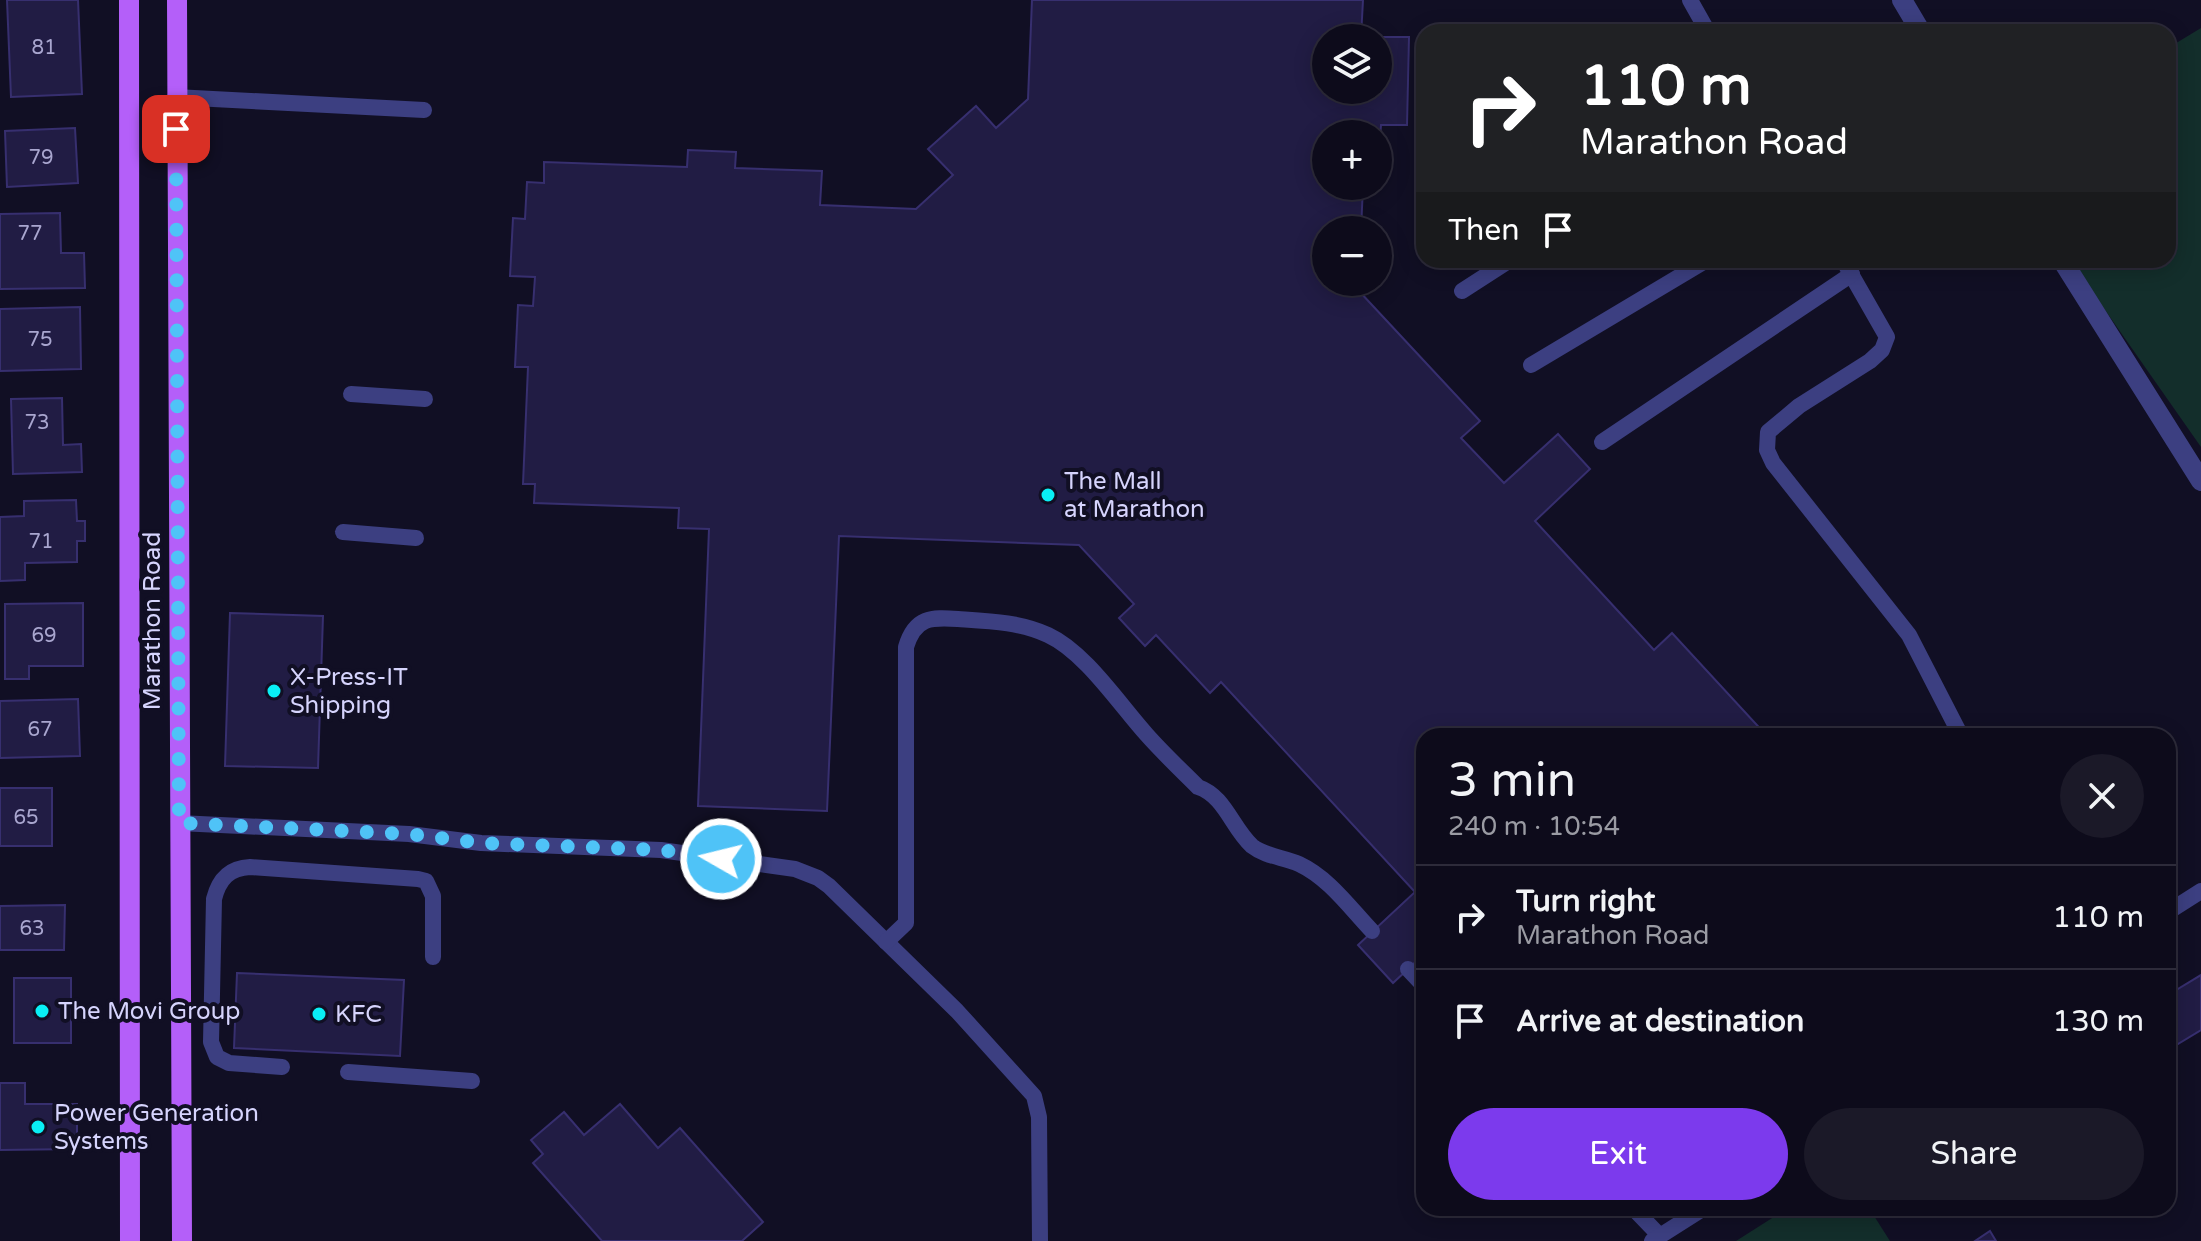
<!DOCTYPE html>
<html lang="en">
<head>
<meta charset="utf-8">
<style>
  :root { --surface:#0d0b1b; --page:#1b1928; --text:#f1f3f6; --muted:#9a9ba3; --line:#2d2b3a; --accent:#7c3aed }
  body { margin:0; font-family:"Varela Round",sans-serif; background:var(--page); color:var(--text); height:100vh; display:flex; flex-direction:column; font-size:30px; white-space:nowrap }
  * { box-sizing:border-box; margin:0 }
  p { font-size:26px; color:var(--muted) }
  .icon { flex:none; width:44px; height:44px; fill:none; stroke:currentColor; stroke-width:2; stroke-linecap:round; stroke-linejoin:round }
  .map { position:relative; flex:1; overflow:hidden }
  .side { position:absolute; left:1416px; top:728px; width:760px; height:488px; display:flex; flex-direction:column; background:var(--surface); border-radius:24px; box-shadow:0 4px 20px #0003,0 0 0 2px var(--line) }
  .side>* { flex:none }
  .guide { position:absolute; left:1416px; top:24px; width:760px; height:244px; border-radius:24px; box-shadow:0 4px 20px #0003,0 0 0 2px var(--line); background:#202124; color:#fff; overflow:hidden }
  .buttons { position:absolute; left:1312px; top:24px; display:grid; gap:16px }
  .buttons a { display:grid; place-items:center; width:80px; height:80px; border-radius:50%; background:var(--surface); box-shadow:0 4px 20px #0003,0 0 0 2px var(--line); font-size:40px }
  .pin { position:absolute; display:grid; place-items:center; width:68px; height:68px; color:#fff; margin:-34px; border-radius:16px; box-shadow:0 4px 12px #0006 }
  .me { position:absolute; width:88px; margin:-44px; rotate:278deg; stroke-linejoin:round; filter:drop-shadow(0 0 6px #0008) }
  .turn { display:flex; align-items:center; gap:28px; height:168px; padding:0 32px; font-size:36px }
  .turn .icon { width:104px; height:104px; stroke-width:2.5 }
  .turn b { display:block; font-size:56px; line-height:68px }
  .then { display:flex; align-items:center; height:76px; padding:0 32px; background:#0003; gap:16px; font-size:30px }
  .round { display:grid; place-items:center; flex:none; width:84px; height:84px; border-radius:42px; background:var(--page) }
  .overview { display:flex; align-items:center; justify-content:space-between; height:136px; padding:0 32px }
  h1 { font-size:48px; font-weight:600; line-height:60px }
  .button { display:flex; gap:16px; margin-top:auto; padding:16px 32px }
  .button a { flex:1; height:92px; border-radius:48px; background:var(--accent); color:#fff; font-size:32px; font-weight:600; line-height:92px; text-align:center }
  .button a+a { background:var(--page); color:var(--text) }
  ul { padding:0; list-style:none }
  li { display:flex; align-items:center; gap:24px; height:104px; padding:0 32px; border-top:2px solid var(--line) }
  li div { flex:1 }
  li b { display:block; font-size:30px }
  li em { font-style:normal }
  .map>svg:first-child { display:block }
</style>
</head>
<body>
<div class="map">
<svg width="2201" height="1241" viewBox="0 0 2201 1241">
  <rect width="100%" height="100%" fill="#110f24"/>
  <g fill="#132e2b">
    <polygon points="2201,28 2201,447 2070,260 2168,260 2168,48"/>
    <polygon points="1788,1208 1869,1208 1890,1241 1736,1241"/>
  </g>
  <g fill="#211c44" stroke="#372f6f" stroke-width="2" fill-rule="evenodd">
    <polygon points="7,0 78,0 82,94 11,97"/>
    <path d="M1032 0H1363L1361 37H1409L1407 125H1381L1379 152 1378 134H1326V186H1363L1361 230H1326V282H1359V291L1480 421 1461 438 1504 483 1558 434 1590 469 1535 521 1654 650 1672 633 1767 736H1424V954L1393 983 1358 945 1415 892 1221 682 1210 693 1156 635 1145 646 1119 618 1134 604 1079 545 839 536 827 811 698 806 709 529 678 528 679 508 534 503 535 484H523L528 367H515L518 305 533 306 535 277 510 276 513 218 525 219 527 182 544 183V162L687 167 688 150 736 152 735 168 822 171 820 205 916 209 953 175 928 149 976 106 996 128 1028 99ZM1326 38H1378V90H1326Z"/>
    <polygon points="75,128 78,183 7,187 5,131"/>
    <polygon points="60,213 61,253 84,253 85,288 0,289 0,214"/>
    <polygon points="80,307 81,369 0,371 0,309"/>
    <polygon points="62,398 63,445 81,444 82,472 13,474 11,399"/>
    <polygon points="76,500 77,521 85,521 85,541 77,541 77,562 25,563 25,580 0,581 0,517 24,516 24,501"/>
    <polygon points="83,603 83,666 29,666 29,679 5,679 5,604"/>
    <polygon points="230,613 323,616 318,768 225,766"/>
    <polygon points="78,699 80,756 0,758 0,701"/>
    <rect x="0" y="788" width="52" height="58"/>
    <polygon points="65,905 64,950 0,950 0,906"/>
    <polygon points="237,973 404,980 400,1056 234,1048"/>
    <polygon points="2201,975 2201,1030 2168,1050 2168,995"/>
    <rect x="14" y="978" width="57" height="65"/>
    <polygon points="0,1083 25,1083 25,1104 77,1104 77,1149 0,1150"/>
    <polygon points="620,1104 658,1148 680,1128 763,1222 742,1241 602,1241 533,1163 543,1154 531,1140 564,1112 584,1135"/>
    <polygon points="1990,1231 1996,1241 1975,1241"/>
  </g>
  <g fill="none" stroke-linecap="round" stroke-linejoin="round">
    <g stroke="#3c3f81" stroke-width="16">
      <polyline points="1690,0 1708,32"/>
      <polyline points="175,97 424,110"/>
      <polyline points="1843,260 1887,337 1882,350 1870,361 1799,406 1768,432 1767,450 1773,463 1909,635 1961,736"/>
      <polyline points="1462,291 1510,260"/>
      <polyline points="1531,365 1707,260"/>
      <polyline points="351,394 425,399"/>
      <polyline points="1602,442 1852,274"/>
      <polyline points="343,532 416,538"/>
      <polyline points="179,823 409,834 481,843 661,850 795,869 818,878 829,886 957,1011 1034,1096 1039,1117 1040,1241"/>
      <polyline points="2168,912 2201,891"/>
      <path d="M886 942 906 923V647C915 617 931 617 958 619 989 621 1020 622 1048 635 1085 652 1119 704 1147 735 1163 753 1181 770 1198 787 1225 796 1232 828 1252 846 1266 857 1284 857 1299 864 1329 878 1350 908 1372 931"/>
      <polyline points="1408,969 1424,986"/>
      <path d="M282 1067 229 1063 217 1057 211 1042 214 899C219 879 229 868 250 867L418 879 426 881 433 896V957"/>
      <polyline points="348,1072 472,1081"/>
      <polyline points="1633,1208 1660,1236"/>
      <polyline points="1652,1241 1704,1208"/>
    </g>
    <g stroke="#3c3f81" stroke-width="20">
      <polyline points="1902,0 1921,32"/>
      <polyline points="2062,260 2201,481"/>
    </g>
    <g stroke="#b45ff9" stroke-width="20">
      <polyline points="129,0 130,1241"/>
      <polyline points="177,0 182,1241"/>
    </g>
  </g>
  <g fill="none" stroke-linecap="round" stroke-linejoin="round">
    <polyline stroke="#4fc3f7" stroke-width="14" stroke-dasharray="0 25.2" points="176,129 179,823 409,834 481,843 661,850 721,859"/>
  </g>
  <g fill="#09eff5" stroke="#110f24" stroke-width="3">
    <circle cx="1048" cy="495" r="8"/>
    <circle cx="274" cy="691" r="8"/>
    <circle cx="42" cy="1011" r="8"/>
    <circle cx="319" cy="1014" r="8"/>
    <circle cx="38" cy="1127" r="8"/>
  </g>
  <g text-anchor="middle" stroke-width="8" stroke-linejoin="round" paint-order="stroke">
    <g font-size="20" fill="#a9a6cf">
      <text x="44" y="54">81</text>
      <text x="41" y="164">79</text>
      <text x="30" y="240">77</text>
      <text x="40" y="346">75</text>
      <text x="37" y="429">73</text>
      <text x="41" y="548">71</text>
      <text x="44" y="642">69</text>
      <text x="40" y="736">67</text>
      <text x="26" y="824">65</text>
      <text x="32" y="935">63</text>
    </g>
    <g font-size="24" fill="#d6d4fd" stroke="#110f24" text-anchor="start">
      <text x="1064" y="489">The Mall<tspan x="1064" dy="28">at Marathon</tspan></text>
      <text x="290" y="685">X-Press-IT<tspan x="290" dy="28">Shipping</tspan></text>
      <text x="58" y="1019">The Movi Group</text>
      <text x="335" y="1022">KFC</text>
      <text x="54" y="1121">Power Generation<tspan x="54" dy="28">Systems</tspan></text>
    </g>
    <g font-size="24" fill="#d6d4fd" stroke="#110f24">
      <text transform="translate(152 621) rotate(-90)" y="8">Marathon Road</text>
    </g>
  </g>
</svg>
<div class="buttons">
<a><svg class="icon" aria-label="layers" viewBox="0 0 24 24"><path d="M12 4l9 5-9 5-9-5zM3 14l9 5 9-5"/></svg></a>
<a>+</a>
<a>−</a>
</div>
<div class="pin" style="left:176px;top:129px;background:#d93025"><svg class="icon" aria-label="arrive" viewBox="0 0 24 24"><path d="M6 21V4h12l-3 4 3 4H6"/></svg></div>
<svg class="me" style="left:721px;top:859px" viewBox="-20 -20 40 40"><circle r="17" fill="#4fc3f7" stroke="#fff" stroke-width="3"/><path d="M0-11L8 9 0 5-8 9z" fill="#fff"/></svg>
<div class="guide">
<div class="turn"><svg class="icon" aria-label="right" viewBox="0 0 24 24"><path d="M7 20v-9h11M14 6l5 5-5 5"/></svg><div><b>110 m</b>Marathon Road</div></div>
<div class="then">Then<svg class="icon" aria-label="arrive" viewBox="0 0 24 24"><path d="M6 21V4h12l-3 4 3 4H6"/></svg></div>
</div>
<section class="side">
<div class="overview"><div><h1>3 min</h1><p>240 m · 10:54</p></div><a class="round"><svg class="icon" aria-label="close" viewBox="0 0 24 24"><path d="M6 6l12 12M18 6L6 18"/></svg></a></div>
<ul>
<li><svg class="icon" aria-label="right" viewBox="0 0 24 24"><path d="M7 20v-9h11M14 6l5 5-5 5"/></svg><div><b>Turn right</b><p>Marathon Road</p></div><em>110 m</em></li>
<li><svg class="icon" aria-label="arrive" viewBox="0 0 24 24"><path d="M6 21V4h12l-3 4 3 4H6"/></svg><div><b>Arrive at destination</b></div><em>130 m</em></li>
</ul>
<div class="button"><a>Exit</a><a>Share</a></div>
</section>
</div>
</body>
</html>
